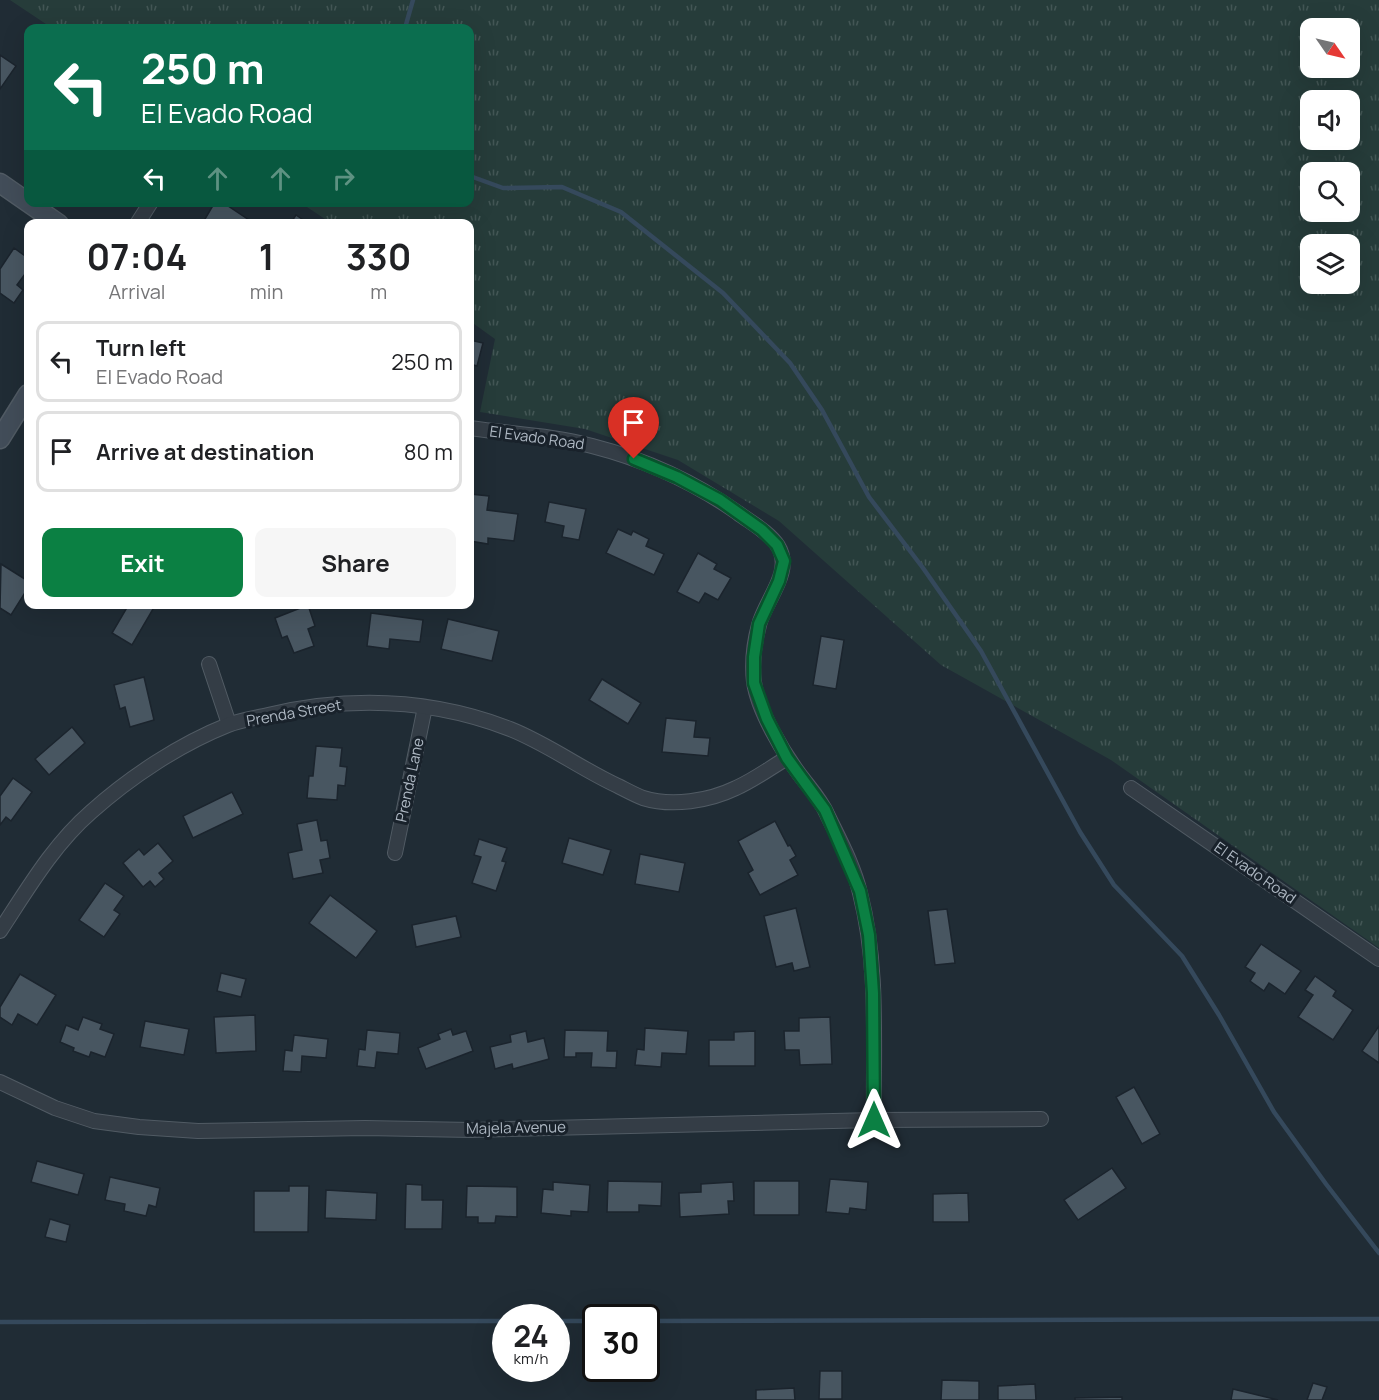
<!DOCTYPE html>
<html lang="en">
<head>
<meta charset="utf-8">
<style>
  :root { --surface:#fff; --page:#f6f6f6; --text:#202124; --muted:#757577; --line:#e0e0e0; --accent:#0b8043 }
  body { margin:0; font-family:Manrope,sans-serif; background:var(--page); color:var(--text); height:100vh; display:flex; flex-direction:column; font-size:22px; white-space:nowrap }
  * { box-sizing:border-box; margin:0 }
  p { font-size:20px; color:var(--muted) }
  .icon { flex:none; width:33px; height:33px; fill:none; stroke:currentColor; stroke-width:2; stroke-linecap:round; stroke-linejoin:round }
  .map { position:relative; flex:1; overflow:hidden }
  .drawer { position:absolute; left:24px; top:219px; width:450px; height:390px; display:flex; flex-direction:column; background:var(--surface); border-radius:12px; box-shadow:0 6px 24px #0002 }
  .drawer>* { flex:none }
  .top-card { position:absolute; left:24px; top:24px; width:450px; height:183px; border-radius:12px; box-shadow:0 6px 24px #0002; background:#0b6e4f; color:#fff; overflow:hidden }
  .needle { width:39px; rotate:124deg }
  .controls { position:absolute; left:1300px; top:18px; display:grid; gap:12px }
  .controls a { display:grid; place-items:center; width:60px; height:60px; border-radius:12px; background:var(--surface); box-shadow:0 6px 24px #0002; font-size:30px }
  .speed { position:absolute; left:492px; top:1304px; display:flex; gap:12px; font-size:30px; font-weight:700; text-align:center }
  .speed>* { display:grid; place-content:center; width:78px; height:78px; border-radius:50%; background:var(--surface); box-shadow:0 6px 24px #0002; line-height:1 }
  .speed small { font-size:15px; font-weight:400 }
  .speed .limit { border:3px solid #111; border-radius:9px; background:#fff; color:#111 }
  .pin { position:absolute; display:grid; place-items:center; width:51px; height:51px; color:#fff; margin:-62px -26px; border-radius:50% 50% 50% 0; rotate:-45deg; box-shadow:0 0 6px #0007 }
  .pin .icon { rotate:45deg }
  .me { position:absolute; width:66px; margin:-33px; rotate:0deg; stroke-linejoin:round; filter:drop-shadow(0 0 4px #0008) }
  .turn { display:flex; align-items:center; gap:21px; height:126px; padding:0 18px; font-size:27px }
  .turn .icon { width:78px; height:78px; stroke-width:2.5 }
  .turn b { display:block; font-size:42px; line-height:51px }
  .lanes { display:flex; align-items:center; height:57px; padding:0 18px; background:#0003; justify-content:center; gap:30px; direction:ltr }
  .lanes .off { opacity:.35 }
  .eta { display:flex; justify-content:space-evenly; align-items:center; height:102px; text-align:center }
  .eta b { font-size:36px; font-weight:700; line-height:42px }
  .cta { display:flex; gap:12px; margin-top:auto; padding:12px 18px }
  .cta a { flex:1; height:69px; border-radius:12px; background:var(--accent); color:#fff; font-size:24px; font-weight:700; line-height:69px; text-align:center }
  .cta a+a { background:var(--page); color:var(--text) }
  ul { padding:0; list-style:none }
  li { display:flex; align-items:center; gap:18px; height:81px; margin:0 12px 9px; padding:0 6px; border:3px solid var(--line); border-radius:12px }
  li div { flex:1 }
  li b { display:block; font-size:22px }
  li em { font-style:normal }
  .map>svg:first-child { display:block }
</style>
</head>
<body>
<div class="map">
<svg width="1379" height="1400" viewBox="0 0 1379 1400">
  <defs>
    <pattern id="grass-tufts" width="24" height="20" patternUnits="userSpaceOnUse" patternTransform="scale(1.5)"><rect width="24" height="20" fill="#263c3a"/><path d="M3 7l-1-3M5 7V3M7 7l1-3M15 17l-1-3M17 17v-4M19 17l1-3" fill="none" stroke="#435655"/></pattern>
  </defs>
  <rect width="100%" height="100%" fill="#202c35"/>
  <path fill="url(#grass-tufts)" fill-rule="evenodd" d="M10 0H1379V948L1111 760 941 665 779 521 678 460 585 429 480 412 495 339 470 321V224L331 223 301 203 470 202V28H52ZM1311 28H1350V68H1311ZM1311 100H1350V140H1311ZM1311 172H1350V212H1311ZM1311 244H1350V284H1311Z"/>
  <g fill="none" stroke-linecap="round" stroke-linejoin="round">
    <g stroke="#35495c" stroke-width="4.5">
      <polyline points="405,28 413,0"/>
      <polyline points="470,176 503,188 562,187 621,212 723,293 790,363 822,410 869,497 923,568 981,651 1080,832 1114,885 1182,956 1219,1015 1274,1112 1326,1184 1379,1253"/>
      <polyline points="556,1321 596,1321"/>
      <polyline points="646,1321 1379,1319"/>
      <polyline points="0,1322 506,1321"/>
    </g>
  </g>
  <g fill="#485661" stroke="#1b242d" stroke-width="1.5">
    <polygon points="0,55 16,66 0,89"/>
    <polygon points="215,202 222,202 255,224 202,224"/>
    <polygon points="296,215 309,224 290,224"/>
    <polygon points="14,248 28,258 28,270 17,285 23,290 14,303 0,293 0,269"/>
    <polygon points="470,340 483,343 477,366 470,364"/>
    <polygon points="470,494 489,496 487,510 518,514 514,541 488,538 488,544 470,541"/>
    <polygon points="549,502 586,509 579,540 562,537 564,526 545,522"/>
    <polygon points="618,529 631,535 633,531 649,539 646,546 664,554 654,575 606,553"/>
    <polygon points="698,553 717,564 714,569 731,578 718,600 705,593 699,603 677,592"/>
    <polygon points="1,564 28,581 28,588 11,615 0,608"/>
    <polygon points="129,604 156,604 132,645 112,633"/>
    <polygon points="308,605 315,626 308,629 314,646 294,653 287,636 282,638 275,618"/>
    <polygon points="371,613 423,620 420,642 390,639 389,649 367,646"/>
    <polygon points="448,619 499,631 492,661 441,649"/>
    <polygon points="821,636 844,640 836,689 813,685"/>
    <polygon points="144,677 154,720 130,727 125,707 120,709 114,685"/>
    <polygon points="602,679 641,703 628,724 589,700"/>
    <polygon points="666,718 696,721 694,737 710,738 708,756 662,752"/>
    <polygon points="72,727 85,743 49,775 35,759"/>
    <polygon points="316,746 342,748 340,766 347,767 345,786 338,785 337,800 307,798 309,776 313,776"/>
    <polygon points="13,778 32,792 11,821 6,817 0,825 0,796"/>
    <polygon points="232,792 243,814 193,838 183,816"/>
    <polygon points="317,820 321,841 327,840 330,858 320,860 323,873 293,879 288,853 302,850 297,824"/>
    <polygon points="775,821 788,846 790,845 796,856 790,860 798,875 760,895 748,873 753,870 738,841"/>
    <polygon points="569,838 611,850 603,875 562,863"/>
    <polygon points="479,839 507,848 502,861 506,862 496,891 472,883 481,857 474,855"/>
    <polygon points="158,843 173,861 159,873 164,879 155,887 150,881 143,887 123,863 139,849 144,855"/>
    <polygon points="640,854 685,863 679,892 635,884"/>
    <polygon points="105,883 124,896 114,910 120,914 104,937 79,920"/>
    <polygon points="330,895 377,931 356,958 309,923"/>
    <polygon points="796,908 810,967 794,971 792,963 776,967 764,916"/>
    <polygon points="947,909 955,963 935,965 928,911"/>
    <polygon points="456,916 461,937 416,947 412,925"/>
    <polygon points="1261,944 1301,971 1285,994 1269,983 1264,991 1250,981 1255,973 1245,967"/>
    <polygon points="221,973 246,979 241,997 217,991"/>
    <polygon points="20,974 56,995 37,1025 18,1014 12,1025 0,1017 0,1007"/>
    <polygon points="1315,976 1336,991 1333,996 1353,1010 1333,1040 1298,1017 1313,995 1305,990"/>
    <polygon points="255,1015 256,1051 216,1053 214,1017"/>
    <polygon points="83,1017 102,1024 100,1029 114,1034 105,1057 91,1052 89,1057 73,1051 74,1048 60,1042 66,1025 78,1030"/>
    <polygon points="830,1017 832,1064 800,1065 799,1050 785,1050 784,1031 799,1031 799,1018"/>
    <polygon points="145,1021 189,1029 184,1055 140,1047"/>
    <polygon points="1379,1026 1379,1063 1362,1051"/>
    <polygon points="645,1028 688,1031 686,1054 662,1053 661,1067 635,1065 637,1049 644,1050"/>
    <polygon points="451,1029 453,1035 466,1031 473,1051 426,1069 418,1048 440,1039 438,1034"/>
    <polygon points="367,1030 400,1033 398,1054 377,1052 375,1068 357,1066 359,1049 365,1050"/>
    <polygon points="565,1030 608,1031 607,1051 617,1051 616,1068 591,1067 592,1053 576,1053 576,1057 564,1057"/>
    <polygon points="526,1031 528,1042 544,1038 549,1059 513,1069 512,1064 495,1069 490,1047 511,1042 510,1035"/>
    <polygon points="755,1031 755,1066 709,1066 709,1040 734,1040 734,1032"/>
    <polygon points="294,1035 328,1039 326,1058 302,1056 301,1072 283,1071 285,1050 292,1051"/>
    <polygon points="1134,1087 1160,1134 1142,1144 1116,1097"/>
    <polygon points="37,1161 84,1174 78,1195 31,1182"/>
    <polygon points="1112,1168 1126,1188 1078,1220 1064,1200"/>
    <polygon points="110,1177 160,1188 156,1207 149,1205 146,1216 124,1211 125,1204 105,1200"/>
    <polygon points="830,1179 868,1182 866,1210 850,1208 849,1214 826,1212"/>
    <polygon points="608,1181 662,1182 661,1206 639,1205 639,1212 607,1212"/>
    <rect x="754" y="1181" width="45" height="34"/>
    <polygon points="553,1182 590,1185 588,1212 571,1211 571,1216 541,1213 543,1189 553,1190"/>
    <polygon points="733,1182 734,1201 728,1201 729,1214 680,1217 679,1193 701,1192 701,1184"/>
    <polygon points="406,1184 422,1185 422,1200 443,1200 442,1229 405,1229"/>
    <polygon points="289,1186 309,1186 308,1232 254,1232 254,1191 289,1191"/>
    <polygon points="467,1186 517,1187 517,1217 496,1216 495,1223 478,1223 478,1217 466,1217"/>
    <polygon points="326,1190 377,1193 376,1220 325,1218"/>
    <polygon points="968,1193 969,1222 933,1222 933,1194"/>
    <polygon points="50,1219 70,1225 66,1242 45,1237"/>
    <polygon points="820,1371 842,1371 842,1399 819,1399"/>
    <polygon points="942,1380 979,1381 979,1400 941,1400"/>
    <polygon points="1313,1383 1327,1387 1322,1400 1307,1400"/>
    <polygon points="1035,1384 1036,1400 998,1400 998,1386"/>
    <polygon points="794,1388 795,1400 756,1400 756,1390"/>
    <polygon points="1233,1389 1278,1400 1231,1400"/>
    <polygon points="1122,1397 1122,1400 1075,1400 1075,1398"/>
  </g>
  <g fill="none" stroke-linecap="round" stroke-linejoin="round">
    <g stroke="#515b64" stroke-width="16">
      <g id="street">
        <polyline points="137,224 151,202"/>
        <path d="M470 428C510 434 552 435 592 446 643 459 694 482 738 513 750 522 769 532 778 546 794 572 765 600 759 625 754 643 752 664 754 682 758 711 783 752 800 775 809 787 821 800 827 814 839 839 854 866 860 893 879 966 873 1045 874 1120"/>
        <polyline points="209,664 229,724"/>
        <polyline points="1131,788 1379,959"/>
        <polyline points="395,853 425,707"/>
        <path d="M0 931C27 890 53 845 91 812 130 777 180 744 228 725 241 720 255 718 268 715 349 696 432 699 510 729 548 744 581 769 618 786 626 790 635 795 643 798 672 807 709 801 736 788 754 780 770 768 787 758"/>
        <polyline points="0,1082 55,1108 94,1121 139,1127 198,1131 365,1128 471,1130 874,1120 1041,1119"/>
      </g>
    </g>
    <g stroke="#515b64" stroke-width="21">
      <g id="secondary">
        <polyline points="0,183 59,224"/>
        <polyline points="0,439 28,394"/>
      </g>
    </g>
    <use href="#street" stroke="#343d46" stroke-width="14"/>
    <use href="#secondary" stroke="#424d59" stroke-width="18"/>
  </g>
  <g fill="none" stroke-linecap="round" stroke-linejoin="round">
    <g stroke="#07532c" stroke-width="15">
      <polyline id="route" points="634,459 677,477 720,500 762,530 777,545 784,561 779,581 759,624 754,657 754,683 767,719 787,758 825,810 860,891 869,935 873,993 874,1120"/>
    </g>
    <use href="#route" stroke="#0b8043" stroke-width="10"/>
  </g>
  <g text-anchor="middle" stroke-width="6" stroke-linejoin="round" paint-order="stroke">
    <g font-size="15" fill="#aeb8c3" stroke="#19222b">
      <text transform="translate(537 438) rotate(8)" y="5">El Evado Road</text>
      <text transform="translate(294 713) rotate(-10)" y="5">Prenda Street</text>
      <text transform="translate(410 780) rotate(-78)" y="5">Prenda Lane</text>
      <text transform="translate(1255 873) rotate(35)" y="5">El Evado Road</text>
      <text transform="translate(516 1128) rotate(-1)" y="5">Majela Avenue</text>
    </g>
  </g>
</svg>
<div class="controls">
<a><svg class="needle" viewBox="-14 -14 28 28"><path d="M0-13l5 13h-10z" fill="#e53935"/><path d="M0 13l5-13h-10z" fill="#757577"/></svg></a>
<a><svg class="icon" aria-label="sound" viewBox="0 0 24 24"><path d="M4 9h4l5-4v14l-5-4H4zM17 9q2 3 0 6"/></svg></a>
<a><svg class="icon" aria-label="search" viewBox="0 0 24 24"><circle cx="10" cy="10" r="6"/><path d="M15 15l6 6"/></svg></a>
<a><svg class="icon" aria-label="layers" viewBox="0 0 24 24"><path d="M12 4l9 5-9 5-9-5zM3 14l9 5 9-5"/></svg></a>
</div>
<div class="speed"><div>24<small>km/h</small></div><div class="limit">30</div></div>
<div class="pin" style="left:634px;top:459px;background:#d93025"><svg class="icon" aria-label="arrive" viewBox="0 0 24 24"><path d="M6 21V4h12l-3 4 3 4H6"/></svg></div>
<svg class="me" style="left:874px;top:1120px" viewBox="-20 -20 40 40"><path d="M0-17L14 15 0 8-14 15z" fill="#0b8043" stroke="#fff" stroke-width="4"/></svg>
<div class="top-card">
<div class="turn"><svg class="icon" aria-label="left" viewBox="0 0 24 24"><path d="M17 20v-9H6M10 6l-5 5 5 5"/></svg><div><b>250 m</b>El Evado Road</div></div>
<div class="lanes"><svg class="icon" aria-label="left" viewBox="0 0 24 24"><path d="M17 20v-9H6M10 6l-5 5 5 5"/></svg><svg class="icon off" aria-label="ahead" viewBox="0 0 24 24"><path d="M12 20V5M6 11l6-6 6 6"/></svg><svg class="icon off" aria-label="ahead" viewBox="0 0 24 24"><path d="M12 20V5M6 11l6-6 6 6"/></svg><svg class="icon off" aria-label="right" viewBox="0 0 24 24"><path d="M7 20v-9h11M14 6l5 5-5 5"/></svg></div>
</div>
<section class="drawer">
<div class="eta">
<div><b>07:04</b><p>Arrival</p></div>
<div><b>1</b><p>min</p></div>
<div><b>330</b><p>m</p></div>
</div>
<ul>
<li><svg class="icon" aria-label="left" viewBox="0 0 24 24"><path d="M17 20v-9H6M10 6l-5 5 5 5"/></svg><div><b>Turn left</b><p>El Evado Road</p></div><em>250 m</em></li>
<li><svg class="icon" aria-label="arrive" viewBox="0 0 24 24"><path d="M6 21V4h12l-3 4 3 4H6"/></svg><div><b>Arrive at destination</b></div><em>80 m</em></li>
</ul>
<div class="cta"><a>Exit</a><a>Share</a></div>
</section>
</div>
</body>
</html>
